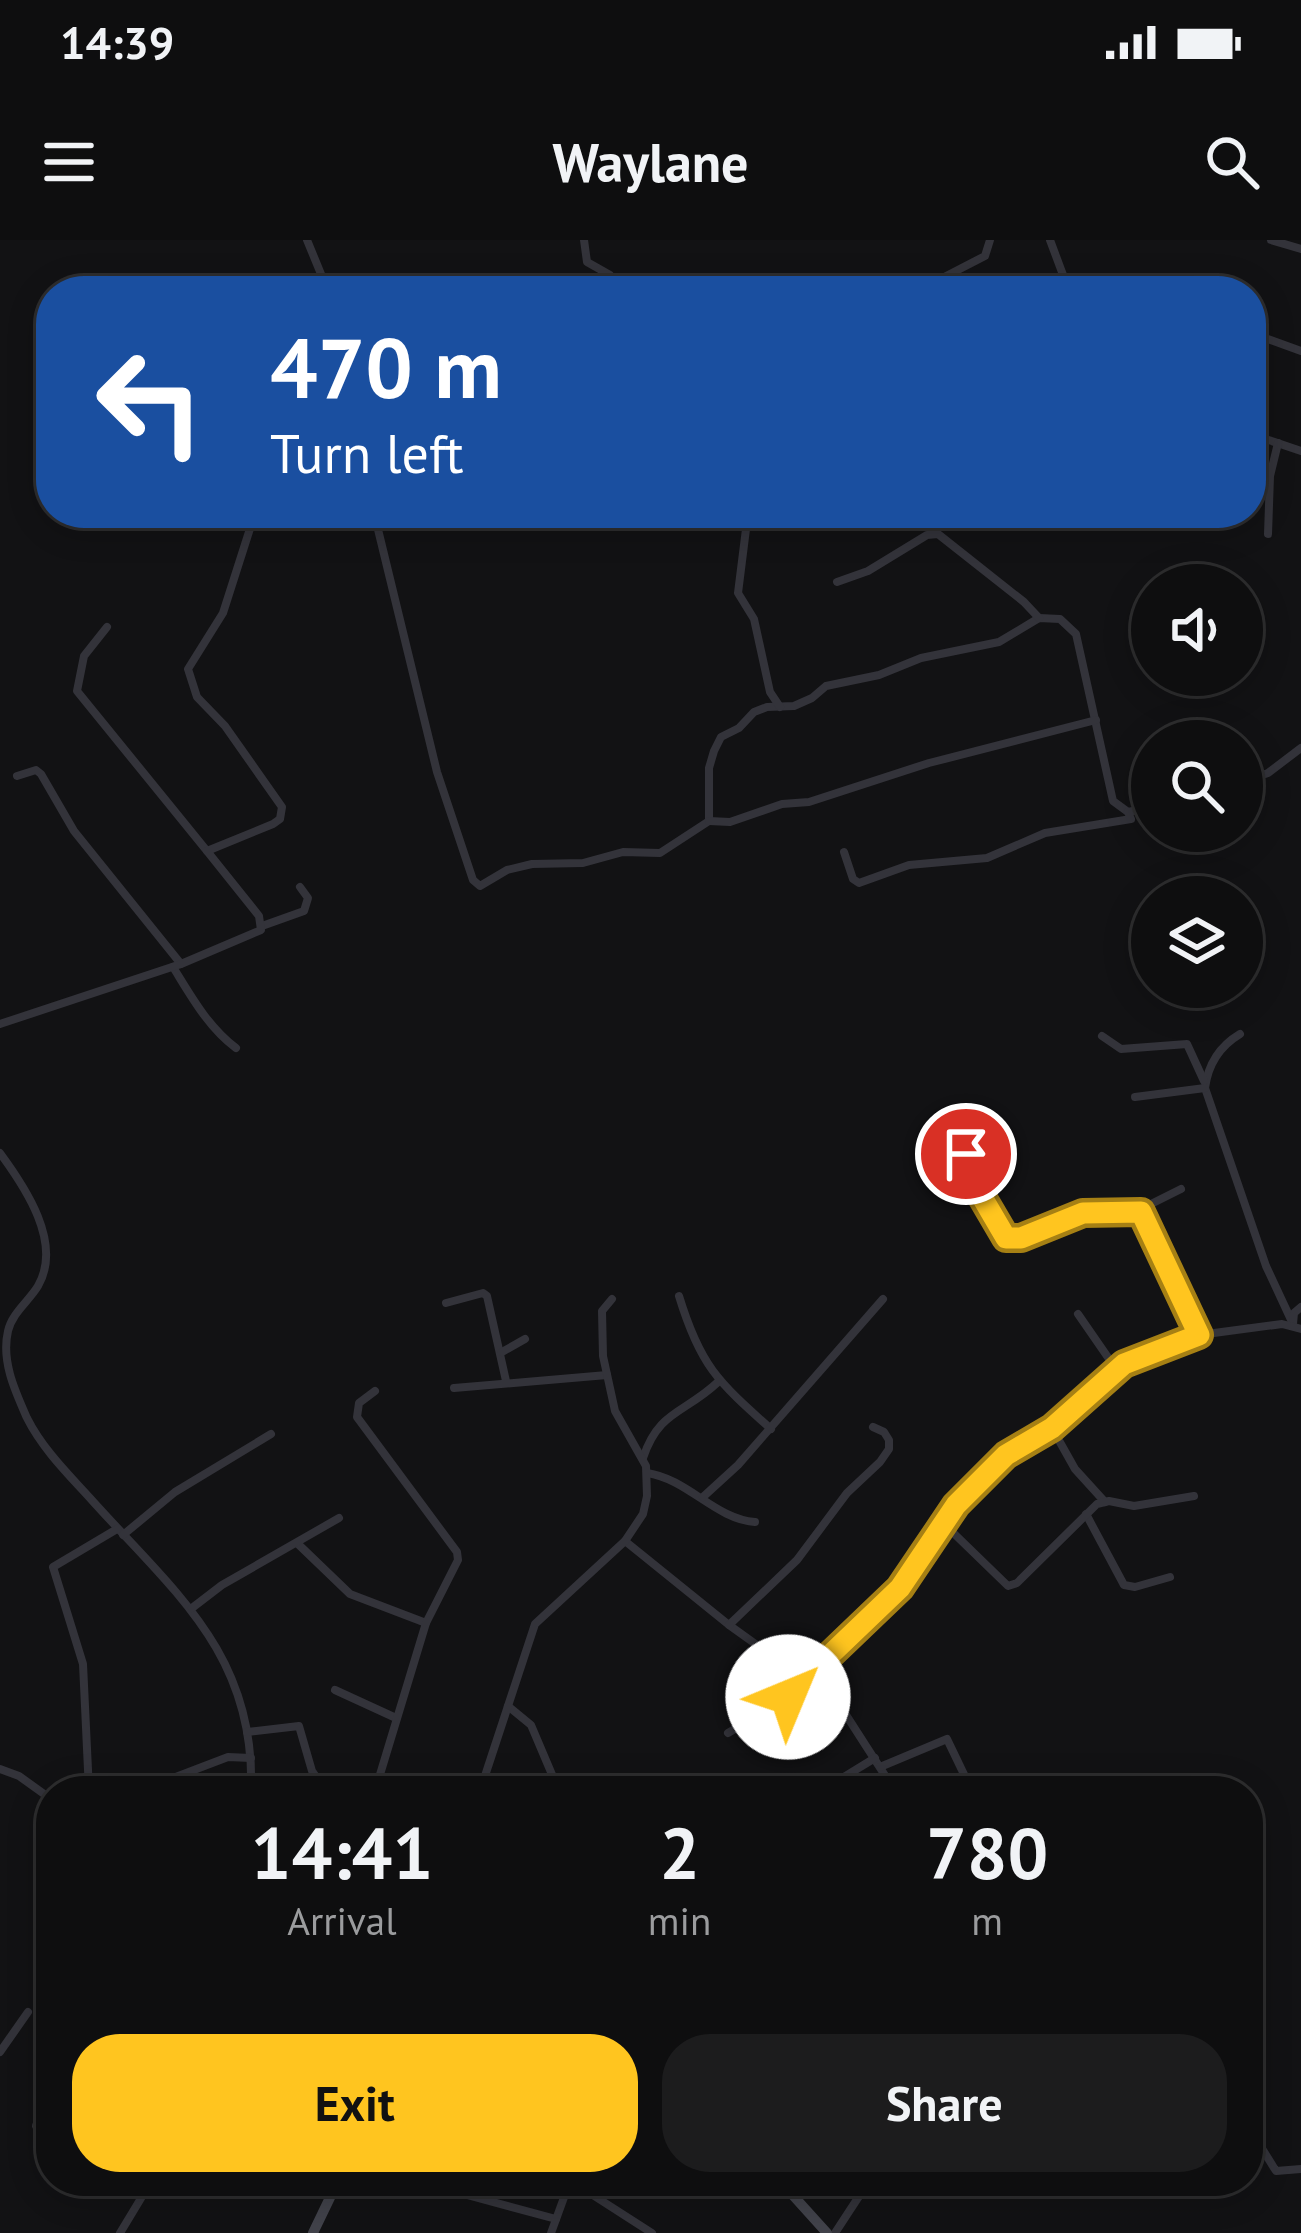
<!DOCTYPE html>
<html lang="en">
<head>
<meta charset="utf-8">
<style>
  :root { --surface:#0e0e0f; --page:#1c1c1d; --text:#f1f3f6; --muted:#9b9c9e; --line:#2e2e2f; --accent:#ffc51f }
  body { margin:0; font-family:"PT Sans",sans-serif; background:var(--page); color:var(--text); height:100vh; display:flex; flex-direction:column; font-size:45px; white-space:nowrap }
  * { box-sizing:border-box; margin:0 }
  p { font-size:39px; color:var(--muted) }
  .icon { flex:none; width:66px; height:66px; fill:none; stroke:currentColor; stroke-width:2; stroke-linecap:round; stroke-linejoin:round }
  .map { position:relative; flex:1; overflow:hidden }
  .side { position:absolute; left:36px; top:1536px; width:1227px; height:420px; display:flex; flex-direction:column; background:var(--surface); border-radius:48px; box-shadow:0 6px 30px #0003,0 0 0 3px var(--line) }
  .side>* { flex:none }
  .banner { position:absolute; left:36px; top:36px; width:1230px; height:252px; border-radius:48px; box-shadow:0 6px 30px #0003,0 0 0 3px var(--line); background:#1a4fa0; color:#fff; overflow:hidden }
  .buttons { position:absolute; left:1131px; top:324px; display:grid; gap:24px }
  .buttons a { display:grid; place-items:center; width:132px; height:132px; border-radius:50%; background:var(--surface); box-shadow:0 6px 30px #0003,0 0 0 3px var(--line); font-size:60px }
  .pin { position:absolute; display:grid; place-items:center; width:102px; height:102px; color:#fff; margin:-51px; border:6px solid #fff; border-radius:50%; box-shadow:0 3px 12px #0007 }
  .me { position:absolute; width:132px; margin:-66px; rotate:45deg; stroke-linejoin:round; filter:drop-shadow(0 0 9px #0008) }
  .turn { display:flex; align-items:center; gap:42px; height:252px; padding:0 36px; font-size:54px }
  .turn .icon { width:156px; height:156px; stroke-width:2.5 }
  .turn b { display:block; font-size:84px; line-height:102px }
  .eta { display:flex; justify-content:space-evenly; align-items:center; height:204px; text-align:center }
  .eta b { font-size:72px; font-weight:600; line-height:84px }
  .primary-button { display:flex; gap:24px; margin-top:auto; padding:24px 36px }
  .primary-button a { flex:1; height:138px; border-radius:48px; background:var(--accent); color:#111; font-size:48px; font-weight:600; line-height:138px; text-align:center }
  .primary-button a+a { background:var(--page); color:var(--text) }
  .status { display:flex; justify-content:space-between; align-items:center; height:84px; padding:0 60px; background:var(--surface); direction:ltr }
  .status svg { height:33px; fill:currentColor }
  header { display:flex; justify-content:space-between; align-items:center; height:156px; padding:0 36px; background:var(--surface); font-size:54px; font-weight:600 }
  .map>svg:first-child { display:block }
</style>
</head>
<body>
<div class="status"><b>14:39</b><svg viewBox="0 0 49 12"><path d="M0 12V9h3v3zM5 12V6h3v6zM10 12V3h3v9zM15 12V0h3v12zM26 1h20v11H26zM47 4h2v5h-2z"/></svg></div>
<header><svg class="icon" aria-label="menu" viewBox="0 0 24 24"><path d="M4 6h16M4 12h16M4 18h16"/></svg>Waylane<svg class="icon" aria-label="search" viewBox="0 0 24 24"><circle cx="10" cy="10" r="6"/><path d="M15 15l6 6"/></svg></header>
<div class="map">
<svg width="1301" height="1993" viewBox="0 0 1301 1993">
  <rect width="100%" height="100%" fill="#121214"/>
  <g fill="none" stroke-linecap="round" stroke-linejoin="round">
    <g stroke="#33333a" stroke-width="8">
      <polyline points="307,0 328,51"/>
      <polyline points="584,0 587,22 610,35 617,51"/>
      <polyline points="1050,0 1069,51"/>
      <polyline points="1271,0 1301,9"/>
      <polyline points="923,48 985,16 990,0"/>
      <polyline points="1251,93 1301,111"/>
      <polyline points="1251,194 1301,211"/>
      <polyline points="374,273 437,532 473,640 480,646 507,630 532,624 583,623 623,612 660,613 709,581 709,528 714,511 721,497 739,488 754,472 767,467 794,466 812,458 826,446 879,435 921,418 999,402 1039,378 1060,379 1076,394 1113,561 1128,572 1152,567"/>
      <polyline points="748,273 738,353 754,379 770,452 780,467"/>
      <polyline points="1129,275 1130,273"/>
      <polyline points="1268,294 1270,236 1278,203"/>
      <polyline points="837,342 868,331 927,295 938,294 1024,362 1039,378"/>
      <polyline points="107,387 84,416 77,451 207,611"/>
      <polyline points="17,536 36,530 41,534 74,591 181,724"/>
      <polyline points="1242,542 1268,533 1301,508"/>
      <polyline points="709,581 730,582 782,564 809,562 929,523 1096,480"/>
      <polyline points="844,612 853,639 859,643 909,625 987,618 1045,593 1131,579 1128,572"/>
      <polyline points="262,686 304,671 308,658 300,647"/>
      <path d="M173 727C191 756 208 787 236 808"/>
      <polyline points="0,784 181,724 261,690 259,676 207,611 273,584 280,579 282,567 225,486 197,457 188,429 223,373 255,273"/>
      <path d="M1240 794C1220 806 1208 825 1205 848L1266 1026 1293 1084"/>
      <polyline points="1102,796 1121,809 1187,804 1204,841"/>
      <polyline points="1135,857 1205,848"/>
      <path d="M966 889C964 921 972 937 988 963 996 975 996 987 1006 997L1021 998 1083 973 1141 972 1199 1095"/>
      <path d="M0 913C25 947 63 1003 38 1046 29 1061 12 1073 8 1091 1 1121 15 1151 27 1178 42 1208 67 1233 89 1257 172 1350 256 1413 251 1551"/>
      <polyline points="1139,970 1181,949"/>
      <path d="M679 1056C700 1125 717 1141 771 1189"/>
      <polyline points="446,1063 483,1053 487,1056 506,1141"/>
      <polyline points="1078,1074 1116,1129"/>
      <polyline points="1293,1084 1294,1073 1301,1067"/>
      <polyline points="502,1112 525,1099"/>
      <polyline points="454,1148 607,1135"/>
      <polyline points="1052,1188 1075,1229 1105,1262"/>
      <path d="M643 1218C659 1170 684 1174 718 1142"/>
      <path d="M647 1233C688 1239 715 1279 755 1282"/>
      <polyline points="703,1257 738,1225 883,1059"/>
      <polyline points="1086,1274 1124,1345 1135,1347 1170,1337"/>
      <polyline points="943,1283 1008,1346 1017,1343 1097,1264 1109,1261 1134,1266 1194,1256"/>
      <polyline points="123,1295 175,1252 271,1194"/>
      <polyline points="625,1301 729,1385 839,1464 895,1551"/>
      <polyline points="298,1304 350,1354 426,1383"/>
      <polyline points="192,1368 222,1345 339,1278"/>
      <polyline points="729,1385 797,1320 847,1253 880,1222 889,1209 889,1200 884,1192 873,1187"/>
      <polyline points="806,1438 900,1348 927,1313 956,1265 984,1234 1006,1215 1052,1188 1116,1129 1199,1095 1282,1084 1301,1089"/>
      <polyline points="335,1450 396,1478"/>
      <polyline points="508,1466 531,1485 559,1551"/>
      <polyline points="247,1492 299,1486 312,1531 326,1551"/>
      <polyline points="728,1493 812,1443"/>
      <polyline points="880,1527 947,1499 972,1551"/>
      <polyline points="0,1529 19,1536 51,1559"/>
      <polyline points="89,1551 83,1424 53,1327 117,1289"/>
      <polyline points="139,1551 228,1517 251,1518"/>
      <polyline points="375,1551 426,1383 458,1320 457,1312 357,1177 359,1163 375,1151"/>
      <polyline points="480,1551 535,1384 625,1301 643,1274 647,1256 646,1226 615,1171 603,1116 602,1071 612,1059"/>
      <polyline points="821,1551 875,1518"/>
      <polyline points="0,1812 28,1772"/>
      <polyline points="51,1865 43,1867 36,1886 51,1908"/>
      <polyline points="1248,1886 1276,1931 1301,1929"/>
      <polyline points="462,1941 462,1951 467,1955 556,1979"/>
      <polyline points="571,1941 652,1993"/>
      <polyline points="120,1993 146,1950 144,1941"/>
      <polyline points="551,1993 570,1941"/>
      <polyline points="835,1993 869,1941"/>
    </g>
    <g stroke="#41424a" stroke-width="10">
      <polyline points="780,1941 827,1993"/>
      <polyline points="313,1993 338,1941"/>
    </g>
  </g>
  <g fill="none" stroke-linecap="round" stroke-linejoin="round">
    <g stroke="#a68014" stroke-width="30">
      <polyline id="route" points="788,1457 812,1443 806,1438 900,1348 956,1265 1006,1215 1052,1188 1124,1124 1199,1095 1141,972 1083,973 1021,998 1006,998 972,940 966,914"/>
    </g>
    <use href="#route" stroke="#ffc51f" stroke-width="21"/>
  </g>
</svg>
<div class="buttons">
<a><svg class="icon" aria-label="sound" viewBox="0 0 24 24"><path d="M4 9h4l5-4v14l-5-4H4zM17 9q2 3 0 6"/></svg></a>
<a><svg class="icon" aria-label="search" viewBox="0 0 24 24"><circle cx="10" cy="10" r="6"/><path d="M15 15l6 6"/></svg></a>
<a><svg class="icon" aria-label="layers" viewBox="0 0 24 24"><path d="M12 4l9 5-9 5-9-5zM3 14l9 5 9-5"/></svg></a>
</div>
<div class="pin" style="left:966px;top:914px;background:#d93025"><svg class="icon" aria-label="arrive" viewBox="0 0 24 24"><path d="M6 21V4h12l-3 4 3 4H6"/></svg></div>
<svg class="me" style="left:788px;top:1457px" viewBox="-20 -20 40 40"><circle r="19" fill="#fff"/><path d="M0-13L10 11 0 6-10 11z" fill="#ffc51f"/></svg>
<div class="banner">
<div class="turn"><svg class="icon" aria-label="left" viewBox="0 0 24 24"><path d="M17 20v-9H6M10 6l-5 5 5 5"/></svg><div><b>470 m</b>Turn left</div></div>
</div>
<section class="side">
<div class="eta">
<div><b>14:41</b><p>Arrival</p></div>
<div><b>2</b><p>min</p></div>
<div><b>780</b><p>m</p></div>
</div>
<div class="primary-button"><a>Exit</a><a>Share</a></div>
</section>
</div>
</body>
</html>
